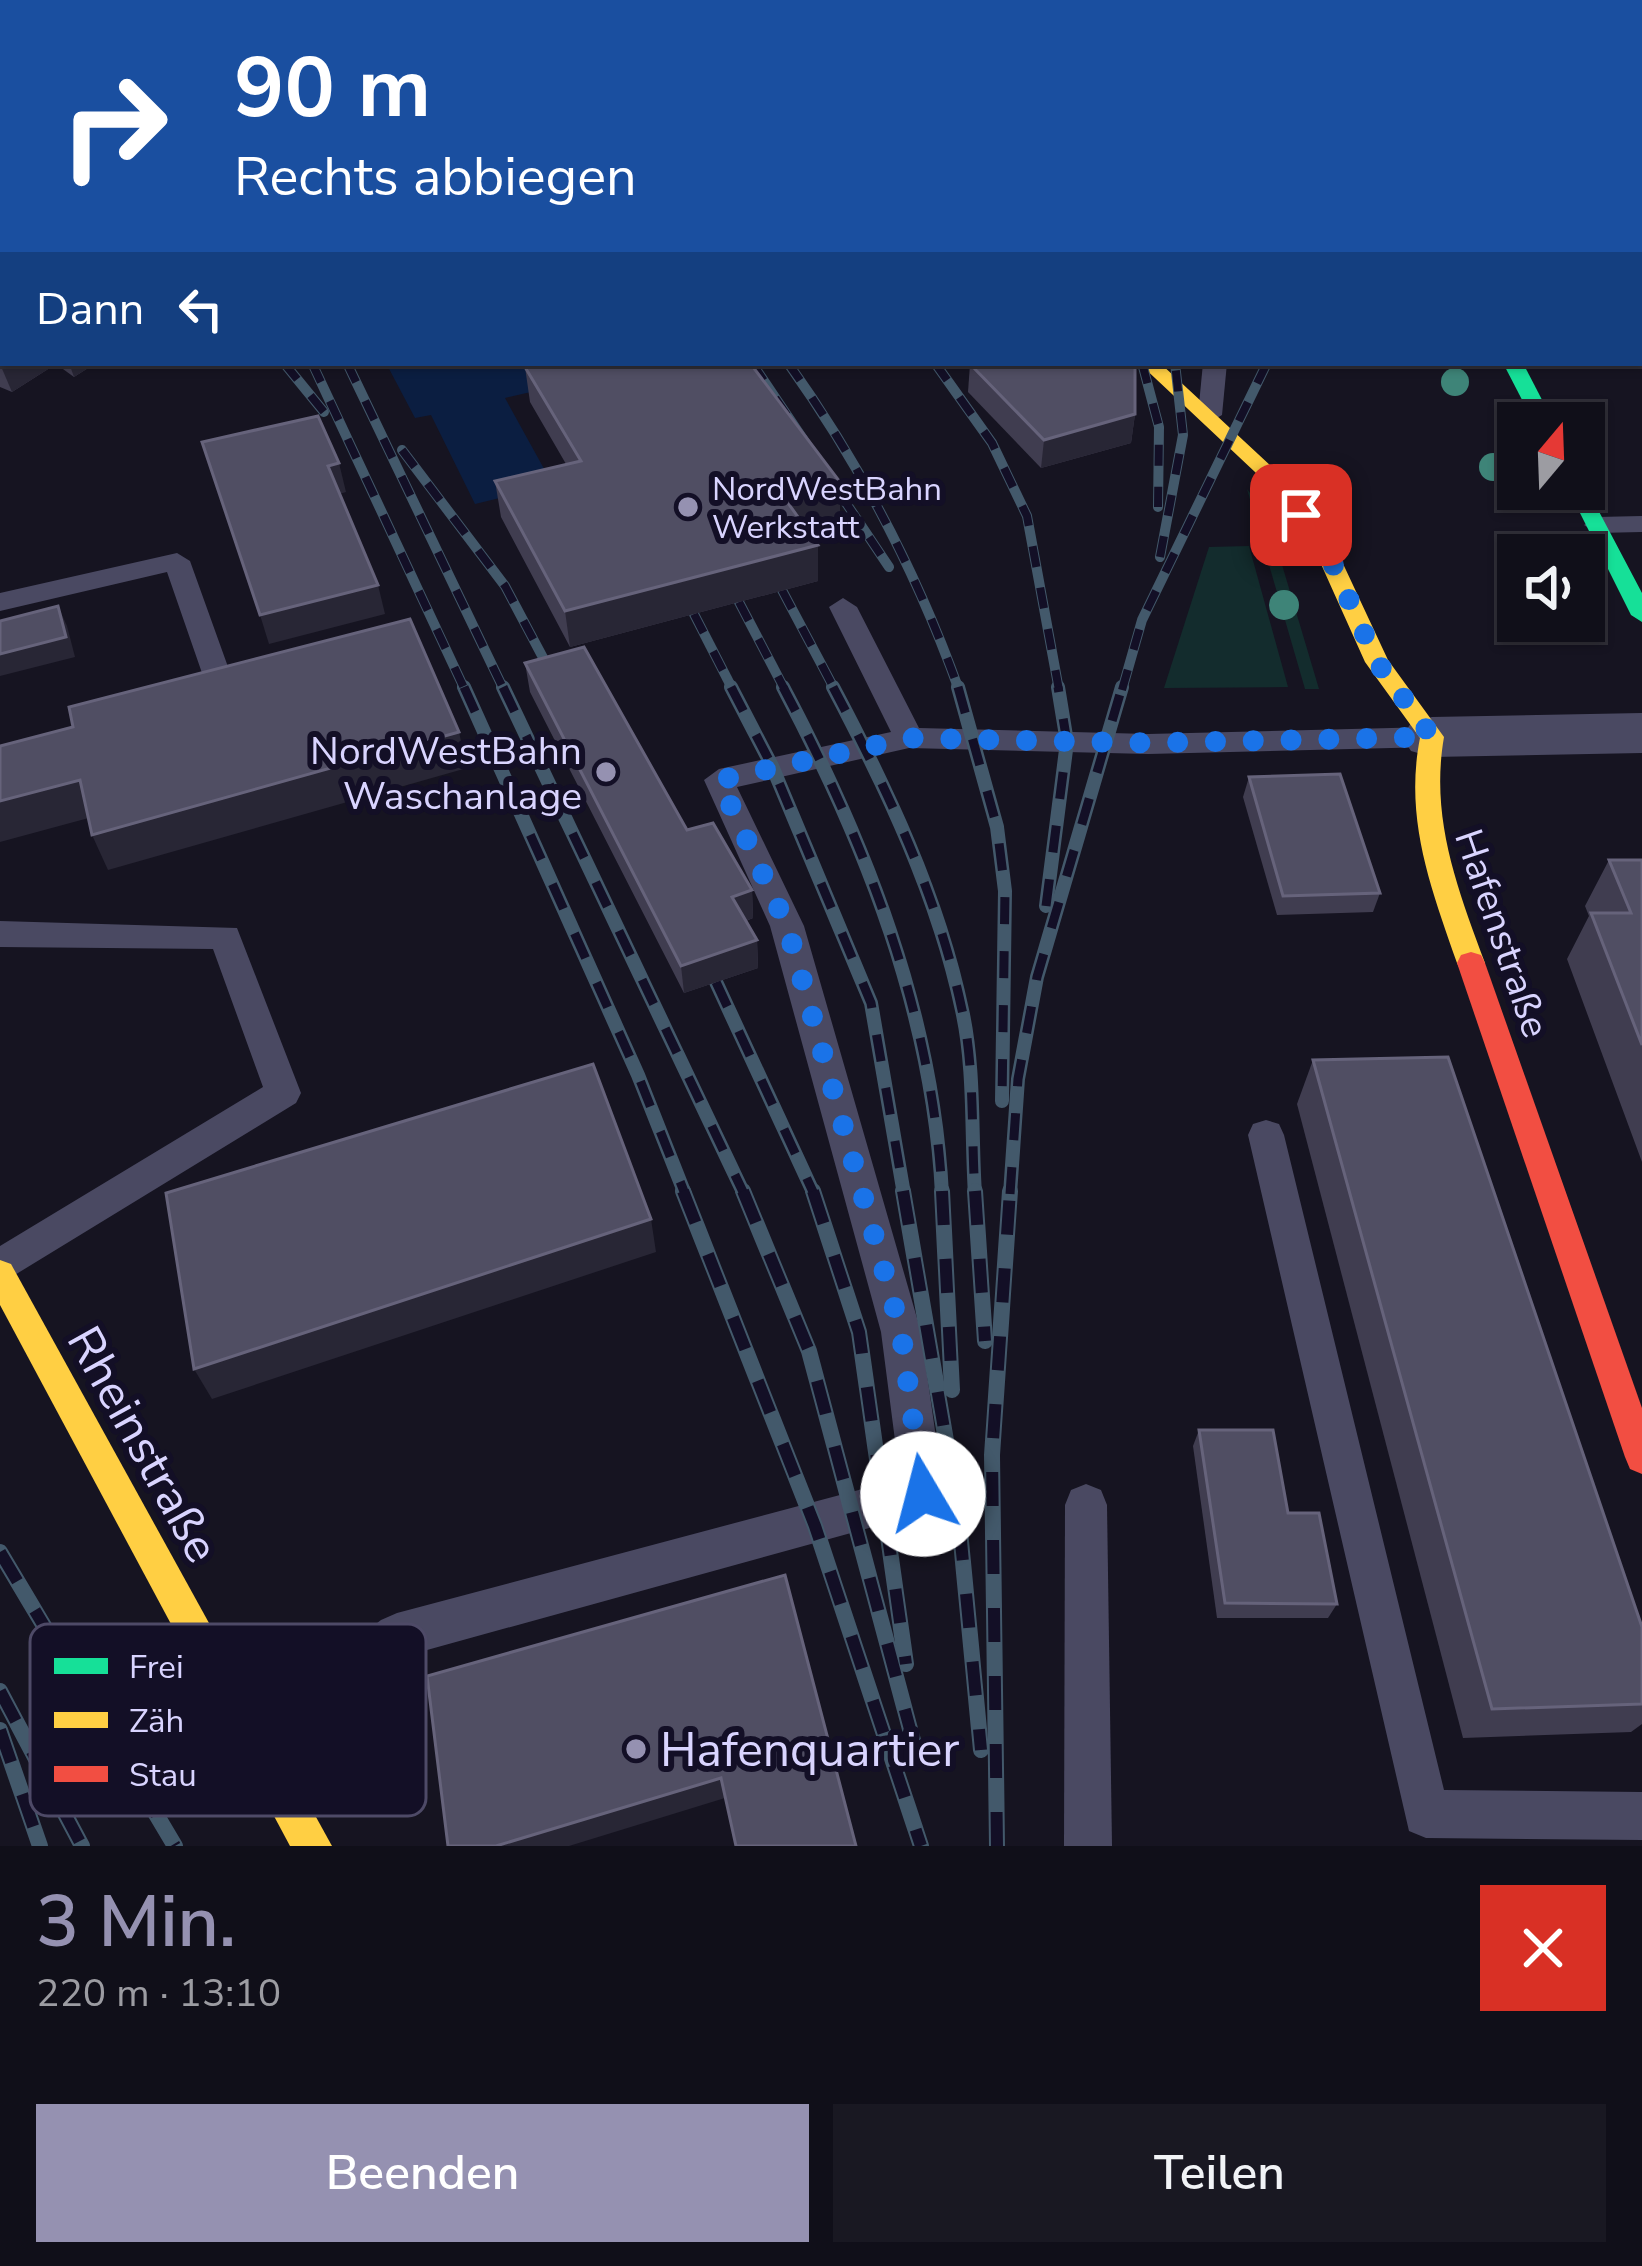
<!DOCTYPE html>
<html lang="de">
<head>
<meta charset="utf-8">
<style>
  :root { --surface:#100f19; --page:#191822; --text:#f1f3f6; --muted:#9c9ca2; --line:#302f38; --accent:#9591b1 }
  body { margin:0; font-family:"Nunito Sans",sans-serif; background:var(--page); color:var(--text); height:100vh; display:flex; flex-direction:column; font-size:45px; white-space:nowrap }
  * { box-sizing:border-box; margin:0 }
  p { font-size:39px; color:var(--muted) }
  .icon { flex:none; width:66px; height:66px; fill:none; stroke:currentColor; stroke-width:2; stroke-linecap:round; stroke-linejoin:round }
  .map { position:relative; height:1846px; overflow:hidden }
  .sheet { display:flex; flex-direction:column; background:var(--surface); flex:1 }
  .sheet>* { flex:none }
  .guide { position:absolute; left:0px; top:0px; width:1644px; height:366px; box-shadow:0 3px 9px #0004,0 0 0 3px var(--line); background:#1a4fa0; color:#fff; overflow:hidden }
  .needle { width:78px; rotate:19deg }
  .fabs { position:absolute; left:1497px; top:402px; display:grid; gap:24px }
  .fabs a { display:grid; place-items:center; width:108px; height:108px; border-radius:0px; background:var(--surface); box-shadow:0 3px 9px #0004,0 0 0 3px var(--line); font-size:60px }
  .pin { position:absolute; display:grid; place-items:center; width:102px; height:102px; color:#fff; margin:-51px; border-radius:24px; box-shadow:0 6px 18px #0006 }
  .me { position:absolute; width:132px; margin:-66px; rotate:352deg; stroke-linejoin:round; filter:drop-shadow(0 0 9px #0008) }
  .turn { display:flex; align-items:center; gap:42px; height:252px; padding:0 36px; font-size:54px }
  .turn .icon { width:156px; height:156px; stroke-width:2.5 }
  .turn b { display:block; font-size:84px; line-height:102px }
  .then { display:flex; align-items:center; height:114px; padding:0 36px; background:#0003; gap:24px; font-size:45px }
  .round { display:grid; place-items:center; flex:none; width:126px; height:126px; border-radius:0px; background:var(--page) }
  .head { display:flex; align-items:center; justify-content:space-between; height:204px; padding:0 36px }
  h1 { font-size:72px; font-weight:600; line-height:90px; color:var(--accent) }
  .action { display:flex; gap:24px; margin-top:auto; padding:24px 36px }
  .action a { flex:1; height:138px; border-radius:0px; background:var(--accent); color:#fff; font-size:48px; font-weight:600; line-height:138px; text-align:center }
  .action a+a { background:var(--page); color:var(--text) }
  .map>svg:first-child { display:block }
</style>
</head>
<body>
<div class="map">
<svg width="1642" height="1846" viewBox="0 0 1642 1846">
  <rect width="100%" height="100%" fill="#161421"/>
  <g fill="#132c2d">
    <polygon points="1247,489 1298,557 1280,558 1319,689 1305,689"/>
    <polygon points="1249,546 1288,687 1164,688 1209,547"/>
  </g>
  <polygon fill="#0b1e41" points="386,363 657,363 505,398 553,485 475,504 431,415 415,418"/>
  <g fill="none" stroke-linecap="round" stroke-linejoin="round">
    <g fill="#4a4962" fill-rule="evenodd">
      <polygon points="717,0 739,0 741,3 719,3"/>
      <polygon points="937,0 958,0 935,3"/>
      <polygon points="1148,0 1166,0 1146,3"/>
      <polygon points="1203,363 1227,363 1222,415 1210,422 1198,415"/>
      <polygon points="1642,516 1642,532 1597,533 1584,525 1597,517"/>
      <path d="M177 553 190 561 232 678C224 691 200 695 185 699L170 689 175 682 202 673 167 572 0 611V593Z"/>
      <polygon points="843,598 857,607 919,728 1148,734 1432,727 1447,737 1432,747 1148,754 909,748 737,787 804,926 921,1332 944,1494 938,1509 409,1655 276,1762 259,1769 242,1762 235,1745 242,1728 381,1620 397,1613 900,1479 881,1332 770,926 704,780 719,769 891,732 829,607"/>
      <polygon points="0,921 237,928 301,1093 296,1103 0,1284 0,1246 263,1087 213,949 0,947"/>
      <polygon points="1266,1120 1279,1124 1284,1135 1444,1790 1642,1792 1642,1840 1426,1838 1409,1831 1248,1135 1253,1124"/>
      <polygon points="1086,1484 1101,1490 1107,1505 1112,1846 1064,1846 1065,1505 1071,1490"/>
    </g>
    <polygon fill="#4a4962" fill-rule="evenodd" points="1642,713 1642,753 1432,757 1411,751 1402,737 1411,723 1432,717"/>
    <g fill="#16e098" fill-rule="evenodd">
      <polygon points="1374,0 1388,0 1389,3 1375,3"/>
      <polygon points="1503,363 1523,363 1554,423 1534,423"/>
      <polygon points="1585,485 1642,593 1642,622 1631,615 1568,489 1584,489"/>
    </g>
    <g fill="#ffcf43" fill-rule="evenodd">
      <path d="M1139 363H1160L1286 480 1338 553 1388 660 1444 737C1430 818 1457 887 1485 963L1481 971H1461L1457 963C1431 888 1404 819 1420 738L1365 662 1316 553 1272 488Z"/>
      <polygon points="0,1260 11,1264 332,1846 290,1846 0,1305"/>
    </g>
    <polygon fill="#f24e42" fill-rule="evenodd" points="1471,952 1481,955 1485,963 1642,1408 1642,1474 1630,1469 1625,1457 1457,963 1461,955"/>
    <g stroke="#43596b" stroke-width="10">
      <g id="rail-far2">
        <polyline points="284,363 324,412"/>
        <polyline points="312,363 465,690"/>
        <polyline points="347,363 504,690"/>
        <polyline points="752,363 889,567"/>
        <path d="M788 363C860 464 917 573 959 690"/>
        <polyline points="935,363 992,443 1027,516 1059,690"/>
        <polyline points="1142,363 1159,427 1158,507"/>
        <polyline points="402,450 505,586 557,684"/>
        <polyline points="1160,557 1183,435 1175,363"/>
        <polyline points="782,590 835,690"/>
        <polyline points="739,602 785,690"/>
        <polyline points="694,614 733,690"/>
        <polyline points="1122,690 1142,620 1267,363"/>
      </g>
    </g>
    <g stroke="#43596b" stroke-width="14">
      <g id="rail-far1">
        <polyline points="464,687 638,1075 685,1194"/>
        <polyline points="503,687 744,1194"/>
        <polyline points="731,687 772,766 871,1003 904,1194"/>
        <path d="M783 687C866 844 933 1014 942 1194"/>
        <path d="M833 687C887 789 938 896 962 1010 975 1068 971 1134 975 1194"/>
        <polyline points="958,687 997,827 1005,891 1002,1101"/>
        <polyline points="1046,906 1067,742 1058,687"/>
        <polyline points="716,982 814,1194"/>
        <polyline points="1010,1194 1018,1079 1037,977 1122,687"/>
      </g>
    </g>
    <g stroke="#43596b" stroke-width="16">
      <g id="rail">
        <polyline points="683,1191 815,1526 921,1846"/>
        <polyline points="743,1191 809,1351 918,1759"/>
        <polyline points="813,1191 859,1332 906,1664"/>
        <polyline points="903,1191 958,1510 981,1750"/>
        <polyline points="942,1191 952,1390"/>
        <polyline points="975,1191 985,1341"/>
        <polyline points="0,1552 175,1846"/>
        <polyline points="0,1691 82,1846"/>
        <polyline points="0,1730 40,1846"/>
        <polyline points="997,1846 992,1455 1010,1191"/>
      </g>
    </g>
    <use href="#rail-far2" stroke="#130f26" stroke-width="8" stroke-dasharray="21" stroke-linecap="butt"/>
    <use href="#rail-far1" stroke="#130f26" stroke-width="9" stroke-dasharray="27" stroke-linecap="butt"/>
    <use href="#rail" stroke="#130f26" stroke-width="12" stroke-dasharray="34" stroke-linecap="butt"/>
  </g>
  <g fill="#3e8478">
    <circle cx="1455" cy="382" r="14"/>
    <circle cx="1493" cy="467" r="14"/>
    <circle cx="1270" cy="531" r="15"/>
    <circle cx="1284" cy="605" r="15"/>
  </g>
  <g fill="#403d50">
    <polygon points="0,0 3,363 96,363 74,377 56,364 12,392 0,387"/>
    <polygon points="529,0 662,0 662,3 531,3"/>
    <polygon points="1561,0 1642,0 1642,29 1641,3 1562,3"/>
    <polygon points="970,364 1135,414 1131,443 1041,468 968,392"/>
    <polygon points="525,367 840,482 840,517 804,527 818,545 818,581 570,647 501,517 495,481 566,464 530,402"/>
    <polygon points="525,663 687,830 752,890 753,918 746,921 757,940 758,968 684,993 530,692"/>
    <polygon points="1249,777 1380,893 1373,912 1277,915 1243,797"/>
    <polygon points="1609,860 1642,860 1642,1162 1567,959 1589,916 1585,906"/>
    <polygon points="1313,1060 1642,1627 1642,1724 1631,1732 1463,1738 1297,1104"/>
    <polygon points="1199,1430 1288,1513 1337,1604 1328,1618 1217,1618 1193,1446"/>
  </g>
  <g fill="#282635">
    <polygon points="640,0 662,0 662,3 641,3"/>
    <polygon points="3,363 56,363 56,364 12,392 0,364"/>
    <polygon points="69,363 96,363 74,377"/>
    <polygon points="1135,414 1131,443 1041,468 1044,440"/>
    <polygon points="339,463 346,492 336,495 328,466"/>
    <polygon points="840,482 840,517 783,532 783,496"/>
    <polygon points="818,545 818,581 570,647 565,611"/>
    <polygon points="378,585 385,614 269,644 260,615"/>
    <polygon points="58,606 67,626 75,657 0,676 0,654"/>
    <polygon points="459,732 467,768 108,870 92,835"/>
    <polygon points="80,780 96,816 0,842 0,801"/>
    <polygon points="752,890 753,918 734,925 732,897"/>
    <polygon points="757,940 758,968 684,993 681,966"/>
    <polygon points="651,1219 656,1252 212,1399 194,1369"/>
    <polygon points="721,1778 725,1798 569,1846 496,1846"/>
  </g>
  <g fill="#504e63" stroke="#66637b" stroke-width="3">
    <polygon points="0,0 132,0 134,3 3,3 3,363 0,364"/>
    <polygon points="555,0 644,0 646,3 557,3"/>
    <polygon points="545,363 750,363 840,482 783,496 818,545 565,611 495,481 581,461 525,367"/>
    <polygon points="975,363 1129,363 1135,368 1135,414 1044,440 970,364"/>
    <polygon points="318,416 339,463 328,466 378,585 260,615 202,442"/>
    <polygon points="58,606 66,637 0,654 0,621"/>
    <polygon points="410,619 459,732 92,835 80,780 0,801 0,746 73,727 69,707"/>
    <polygon points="584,647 687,830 713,823 752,890 732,897 757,940 681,966 525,663"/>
    <polygon points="1340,774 1380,893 1283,896 1249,777"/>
    <polygon points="1609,860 1642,860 1642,1045 1591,913 1631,913"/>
    <polygon points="1448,1057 1642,1627 1642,1704 1492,1709 1313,1060"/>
    <polygon points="593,1064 651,1219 194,1369 166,1193"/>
    <polygon points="1199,1430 1273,1430 1288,1513 1319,1513 1337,1604 1225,1603"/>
    <polygon points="785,1575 856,1846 736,1846 721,1778 496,1846 448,1846 427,1676"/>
  </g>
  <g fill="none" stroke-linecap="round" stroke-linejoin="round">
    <polyline stroke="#1a73e8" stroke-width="21" stroke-dasharray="0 37.8" points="923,1494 901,1331 787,926 719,780 909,738 1148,743 1432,737 1377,662 1328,553 1301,515"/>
  </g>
  <g fill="#9591b1" stroke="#130f26" stroke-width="4.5">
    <circle cx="688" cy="507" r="12"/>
    <circle cx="606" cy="772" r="12"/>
    <circle cx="636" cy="1749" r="12"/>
  </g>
  <g text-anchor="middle" stroke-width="12" stroke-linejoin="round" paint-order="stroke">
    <g font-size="33" fill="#d9d4ff" stroke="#130f26" text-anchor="start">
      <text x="712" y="500">NordWestBahn<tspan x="712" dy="38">Werkstatt</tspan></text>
    </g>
    <g font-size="39" fill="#d9d4ff" stroke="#130f26" text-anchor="end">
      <text x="582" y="764">NordWestBahn<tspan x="582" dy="45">Waschanlage</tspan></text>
    </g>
    <g font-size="39" fill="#d9d4ff" stroke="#130f26">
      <text transform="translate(1503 933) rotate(71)" y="14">Hafenstraße</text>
    </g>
    <g font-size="48" fill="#d9d4ff" stroke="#130f26">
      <text transform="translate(144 1444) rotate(61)" y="17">Rheinstraße</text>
    </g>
    <g font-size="48" fill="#d9d4ff" stroke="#130f26" text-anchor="start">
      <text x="660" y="1766">Hafenquartier</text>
    </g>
  </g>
  <rect x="30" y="1624" width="396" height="192" rx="18" fill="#130f26" stroke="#4e4a67" stroke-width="3"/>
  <rect x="54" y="1658" width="54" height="16" fill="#16e098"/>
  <rect x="54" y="1712" width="54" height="16" fill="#ffcf43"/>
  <rect x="54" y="1766" width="54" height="16" fill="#f24e42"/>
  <g font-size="33" fill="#d9d4ff">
    <text x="129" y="1678">Frei</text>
    <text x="129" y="1732">Zäh</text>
    <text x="129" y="1786">Stau</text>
  </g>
</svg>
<div class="fabs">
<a><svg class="needle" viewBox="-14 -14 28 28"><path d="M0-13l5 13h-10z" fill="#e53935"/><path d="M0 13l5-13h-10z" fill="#9c9ca2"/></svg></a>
<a><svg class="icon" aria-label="sound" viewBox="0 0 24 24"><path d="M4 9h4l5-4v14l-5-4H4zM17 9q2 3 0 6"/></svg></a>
</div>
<div class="pin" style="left:1301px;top:515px;background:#d93025"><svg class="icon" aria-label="arrive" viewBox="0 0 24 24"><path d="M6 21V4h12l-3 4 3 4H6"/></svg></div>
<svg class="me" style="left:923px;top:1494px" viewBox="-20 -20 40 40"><circle r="19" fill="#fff"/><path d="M0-13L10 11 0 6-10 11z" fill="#1a73e8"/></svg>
<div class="guide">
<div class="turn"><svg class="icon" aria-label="right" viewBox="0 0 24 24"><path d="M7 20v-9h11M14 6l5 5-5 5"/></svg><div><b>90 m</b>Rechts abbiegen</div></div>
<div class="then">Dann<svg class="icon" aria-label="left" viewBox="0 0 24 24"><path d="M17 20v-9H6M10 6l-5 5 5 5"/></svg></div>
</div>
</div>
<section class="sheet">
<div class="head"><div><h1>3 Min.</h1><p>220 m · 13:10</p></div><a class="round" style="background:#d93025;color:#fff"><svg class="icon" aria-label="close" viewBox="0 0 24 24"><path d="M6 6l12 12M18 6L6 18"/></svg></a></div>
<div class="action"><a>Beenden</a><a>Teilen</a></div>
</section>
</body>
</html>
